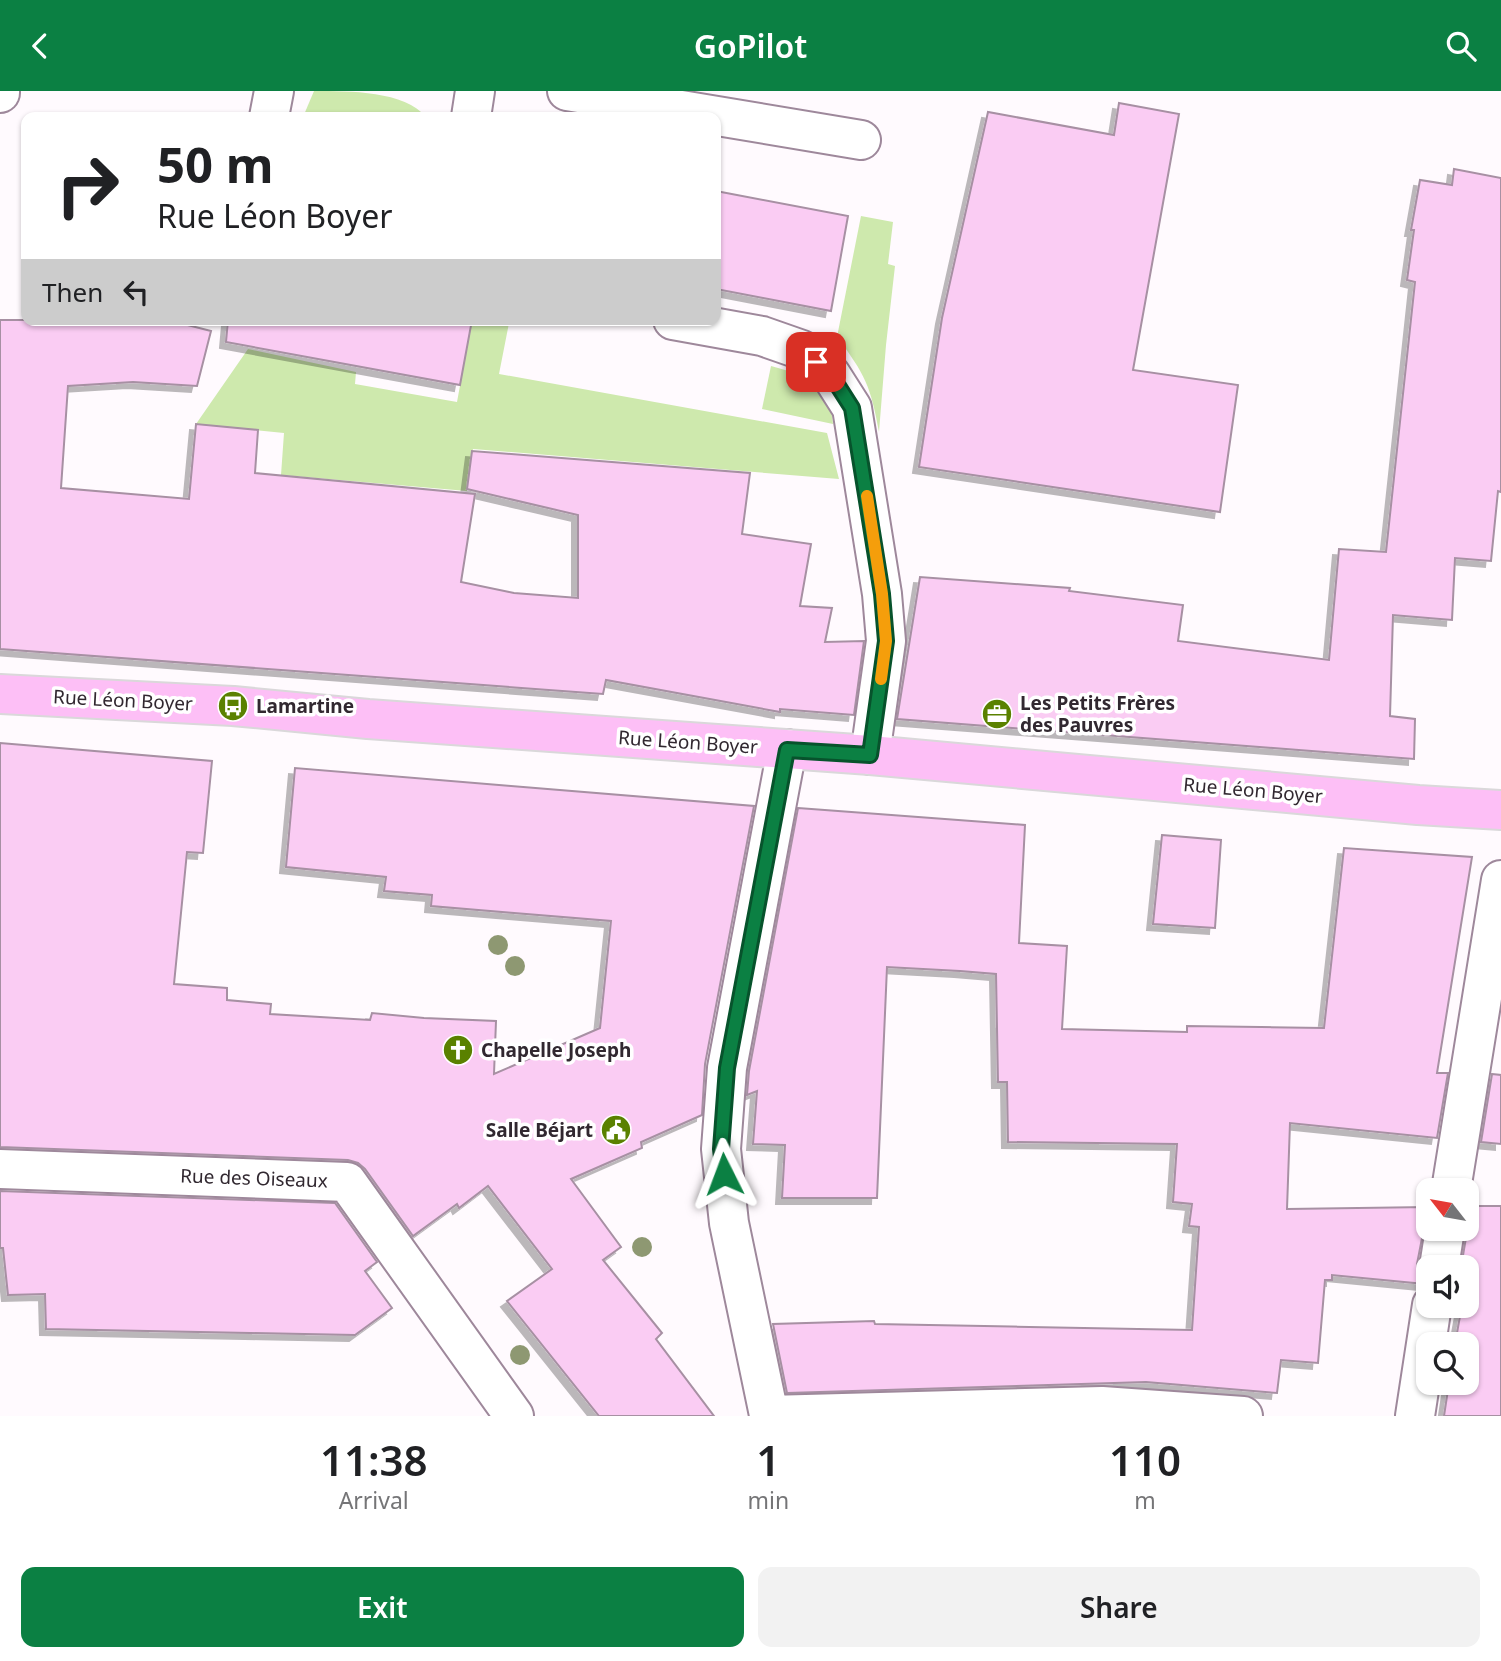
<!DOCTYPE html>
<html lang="en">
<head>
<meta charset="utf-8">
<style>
  :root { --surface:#fff; --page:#f2f2f2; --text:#202124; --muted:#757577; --accent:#0b8043 }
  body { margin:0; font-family:"Noto Sans",sans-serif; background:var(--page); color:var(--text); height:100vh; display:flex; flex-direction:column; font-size:26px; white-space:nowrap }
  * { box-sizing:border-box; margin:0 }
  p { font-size:23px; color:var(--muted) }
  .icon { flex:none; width:38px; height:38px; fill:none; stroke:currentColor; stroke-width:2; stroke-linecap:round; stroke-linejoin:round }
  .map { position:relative; height:1325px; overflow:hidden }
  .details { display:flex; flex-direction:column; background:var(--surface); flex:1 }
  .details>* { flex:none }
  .top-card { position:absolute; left:21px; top:21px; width:700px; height:214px; border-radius:14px; box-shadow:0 2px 5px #0004; background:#fff; color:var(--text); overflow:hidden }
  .needle { width:46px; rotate:301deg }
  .controls { position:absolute; left:1416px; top:1087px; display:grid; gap:14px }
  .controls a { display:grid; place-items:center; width:63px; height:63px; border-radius:14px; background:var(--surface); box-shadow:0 2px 5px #0004; font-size:35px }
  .pin { position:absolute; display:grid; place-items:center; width:60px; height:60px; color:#fff; margin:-30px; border-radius:14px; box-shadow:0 4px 10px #0006 }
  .me { position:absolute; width:77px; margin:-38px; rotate:357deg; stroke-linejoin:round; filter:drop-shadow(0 0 5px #0008) }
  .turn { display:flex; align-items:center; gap:24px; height:147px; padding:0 21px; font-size:32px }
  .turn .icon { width:91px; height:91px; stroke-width:2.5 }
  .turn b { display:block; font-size:49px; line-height:60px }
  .then { display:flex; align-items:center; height:66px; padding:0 21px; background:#0003; gap:14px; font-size:26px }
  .eta { display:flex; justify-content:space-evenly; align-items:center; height:119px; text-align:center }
  .eta b { font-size:42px; font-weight:600; line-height:49px }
  .primary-button { display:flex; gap:14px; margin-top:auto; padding:14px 21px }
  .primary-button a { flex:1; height:80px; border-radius:14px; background:var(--accent); color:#fff; font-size:28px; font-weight:600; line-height:80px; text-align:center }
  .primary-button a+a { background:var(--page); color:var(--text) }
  header { display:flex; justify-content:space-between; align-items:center; height:91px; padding:0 21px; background:var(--accent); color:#fff; font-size:32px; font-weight:600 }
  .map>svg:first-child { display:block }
</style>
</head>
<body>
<header><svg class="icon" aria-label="back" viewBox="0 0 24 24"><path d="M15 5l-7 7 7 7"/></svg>GoPilot<svg class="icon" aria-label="search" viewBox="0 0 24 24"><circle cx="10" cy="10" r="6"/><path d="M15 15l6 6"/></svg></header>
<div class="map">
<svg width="1501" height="1325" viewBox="0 0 1501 1325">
  <defs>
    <filter id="shadow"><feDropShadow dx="-6" dy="6" stdDeviation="0" flood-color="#0004"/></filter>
  </defs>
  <rect width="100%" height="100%" fill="#fffafe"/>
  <g fill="#cee9ad">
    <path d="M314 0C350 0 405 0 426 26H303Z"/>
    <path d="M861 125 893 131 888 173 895 175 886 254 879 341C871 296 865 283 837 246Z"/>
    <polygon points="472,229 504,229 509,232 499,283 827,342 839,388 473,358 467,400 281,384 284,342 196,333 248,258 356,281 355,293 457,311"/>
    <path d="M771 275C805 284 830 293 833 333L762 318Z"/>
  </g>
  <g fill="#faccf3" stroke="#a790a3" stroke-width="2" filter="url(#shadow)">
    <polygon points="1119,12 1179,23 1133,279 1238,294 1220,421 919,376 942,227 988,21 1114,44"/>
    <polygon points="1454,78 1501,87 1501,401 1498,400 1491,470 1455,467 1452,529 1393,524 1390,625 1415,628 1414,668 897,628 920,486 1070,497 1069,500 1183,514 1178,550 1329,569 1339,458 1386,461 1415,191 1407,189 1414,139 1411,139 1420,89 1452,94"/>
    <polygon points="716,100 848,125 831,220 716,198"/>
    <polygon points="0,229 168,229 211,240 197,295 133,291 68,295 61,397 189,408 196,333 258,339 255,382 475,403 461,491 514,502 578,507 578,424 467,398 472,360 750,382 742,443 811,453 800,515 832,517 825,551 864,550 854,624 780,618 780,621 606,589 603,603 0,558"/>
    <polygon points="228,229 472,229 460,294 226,251"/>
    <polygon points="0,652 212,670 203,762 187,761 174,893 227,897 227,909 271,913 270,923 370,929 372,922 424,927 496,930 494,983 600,937 611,830 431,815 432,804 384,800 386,786 286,776 295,677 754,715 705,973 702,1024 641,1051 642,1057 571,1088 621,1156 603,1169 662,1242 656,1248 714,1325 599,1325 507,1210 552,1178 488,1095 459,1117 457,1113 413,1145 365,1078 358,1072 348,1069 0,1056"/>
    <polygon points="798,717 1025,734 1019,852 1067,855 1062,938 1187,941 1187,935 1324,937 1344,757 1472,766 1437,982 1448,982 1437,1047 1290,1032 1287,1118 1428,1116 1417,1173 1419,1184 1425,1193 1332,1184 1332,1189 1325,1189 1318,1272 1281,1269 1277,1302 1146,1291 787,1302 773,1233 874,1230 875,1233 1192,1239 1199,1136 1189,1135 1192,1113 1173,1111 1177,1053 1008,1051 1007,991 998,991 996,883 960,880 887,876 877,1107 782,1107 785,1054 753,1053 757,1000 747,1004 749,980"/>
    <polygon points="1162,744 1221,749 1215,837 1153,833"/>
    <polygon points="1492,983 1501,984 1501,1053 1481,1051"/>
    <polygon points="0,1100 335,1112 377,1171 365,1180 392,1217 355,1244 46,1238 45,1203 8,1204 3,1157 0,1157"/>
    <polygon points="1466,1115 1501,1115 1501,1325 1444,1325 1449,1292 1466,1292 1466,1253 1455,1253 1462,1214 1466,1214 1466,1176 1461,1176 1467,1141"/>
  </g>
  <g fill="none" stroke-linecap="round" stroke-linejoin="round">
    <g stroke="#9e889b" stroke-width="42">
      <g id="minor">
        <polyline points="567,0 861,49"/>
        <polyline points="0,2 0,0"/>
        <polyline points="269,26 274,0"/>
        <polyline points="471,26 475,0"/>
        <polyline points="673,229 762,245 802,259 831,284 852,317 882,503 886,550 870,664"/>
        <polyline points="787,658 727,977 721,1058 729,1132 769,1324 1102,1315 1243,1325"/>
        <polyline points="0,1078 347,1091 514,1325"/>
        <polyline points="1451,1099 1501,789"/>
        <polyline points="1439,1176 1445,1138"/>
        <polyline points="1415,1325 1432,1214"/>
      </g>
    </g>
    <g stroke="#dad8da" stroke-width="42">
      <polyline id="major" points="0,603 233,615 368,628 870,664 1418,714 1501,719"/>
    </g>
    <use href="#minor" stroke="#fff" stroke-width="38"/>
    <use href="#major" stroke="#fdbff6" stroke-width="38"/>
  </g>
  <g fill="#8e9872">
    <circle cx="498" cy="854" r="10"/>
    <circle cx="515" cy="875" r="10"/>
    <circle cx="642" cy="1156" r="10"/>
    <circle cx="520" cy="1264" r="10"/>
  </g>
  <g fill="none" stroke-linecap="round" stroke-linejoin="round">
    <g stroke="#07532c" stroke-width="18">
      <polyline id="route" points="724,1083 721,1058 727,977 787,659 870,664 886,550 882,503 852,317 831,284 816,271"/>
    </g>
    <use href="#route" stroke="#0b8043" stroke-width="12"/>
    <polyline stroke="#f59e0b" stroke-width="12" points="867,405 882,503 886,550 881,588"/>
  </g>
  <defs>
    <g id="bus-disc" transform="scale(1.575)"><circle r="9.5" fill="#5a8100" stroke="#fff"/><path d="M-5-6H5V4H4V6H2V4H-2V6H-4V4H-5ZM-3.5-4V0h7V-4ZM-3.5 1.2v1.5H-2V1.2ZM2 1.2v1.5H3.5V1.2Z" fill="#fff"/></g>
    <g id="office-disc" transform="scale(1.575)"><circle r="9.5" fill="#5a8100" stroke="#fff"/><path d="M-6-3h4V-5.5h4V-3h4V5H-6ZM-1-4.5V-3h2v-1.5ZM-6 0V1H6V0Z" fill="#fff"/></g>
    <g id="church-disc" transform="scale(1.575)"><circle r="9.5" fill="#5a8100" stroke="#fff"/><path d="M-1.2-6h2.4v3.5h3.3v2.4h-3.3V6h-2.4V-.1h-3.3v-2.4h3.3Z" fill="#fff"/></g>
    <g id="civic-disc" transform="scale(1.575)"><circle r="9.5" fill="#5a8100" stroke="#fff"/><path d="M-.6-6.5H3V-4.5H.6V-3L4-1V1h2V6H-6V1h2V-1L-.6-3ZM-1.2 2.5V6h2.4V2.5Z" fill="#fff"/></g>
  </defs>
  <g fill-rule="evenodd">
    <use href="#bus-disc" x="233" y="615"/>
    <use href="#office-disc" x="997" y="623"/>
    <use href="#church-disc" x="458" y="959"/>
    <use href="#civic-disc" x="616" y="1039"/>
  </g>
  <g text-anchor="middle" stroke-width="7" stroke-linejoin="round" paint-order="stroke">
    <g font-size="19" fill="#312830" stroke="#fff">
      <text transform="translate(123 609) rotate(3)" y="7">Rue Léon Boyer</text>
      <text transform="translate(688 651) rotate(4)" y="7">Rue Léon Boyer</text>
      <text transform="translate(1253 699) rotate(5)" y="7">Rue Léon Boyer</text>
      <text transform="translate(254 1087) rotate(2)" y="7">Rue des Oiseaux</text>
    </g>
    <g font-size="19" font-weight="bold" fill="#312830" stroke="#fff" text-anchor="start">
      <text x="1020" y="619">Les Petits Frères<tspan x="1020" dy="22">des Pauvres</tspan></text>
      <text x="256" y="622">Lamartine</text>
      <text x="481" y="966">Chapelle Joseph</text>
      <text x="593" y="1046" text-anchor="end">Salle Béjart</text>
    </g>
  </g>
</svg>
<div class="controls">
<a><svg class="needle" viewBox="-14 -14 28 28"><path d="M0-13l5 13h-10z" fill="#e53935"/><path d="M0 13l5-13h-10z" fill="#757577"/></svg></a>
<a><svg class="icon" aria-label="sound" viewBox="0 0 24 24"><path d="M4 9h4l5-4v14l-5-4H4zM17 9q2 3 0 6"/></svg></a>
<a><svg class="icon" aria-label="search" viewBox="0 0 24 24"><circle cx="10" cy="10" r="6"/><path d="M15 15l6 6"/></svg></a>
</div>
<div class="pin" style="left:816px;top:271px;background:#d93025"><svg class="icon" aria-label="arrive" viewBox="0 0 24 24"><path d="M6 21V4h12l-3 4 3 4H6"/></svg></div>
<svg class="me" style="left:724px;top:1083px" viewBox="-20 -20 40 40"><path d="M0-17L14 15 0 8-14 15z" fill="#0b8043" stroke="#fff" stroke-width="4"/></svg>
<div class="top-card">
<div class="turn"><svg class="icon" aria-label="right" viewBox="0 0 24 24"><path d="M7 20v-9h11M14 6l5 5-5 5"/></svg><div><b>50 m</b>Rue Léon Boyer</div></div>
<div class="then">Then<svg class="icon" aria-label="left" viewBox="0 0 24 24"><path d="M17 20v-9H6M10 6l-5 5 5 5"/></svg></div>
</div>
</div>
<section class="details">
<div class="eta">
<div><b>11:38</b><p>Arrival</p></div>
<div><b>1</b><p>min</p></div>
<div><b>110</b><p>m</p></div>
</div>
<div class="primary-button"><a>Exit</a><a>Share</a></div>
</section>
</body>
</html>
